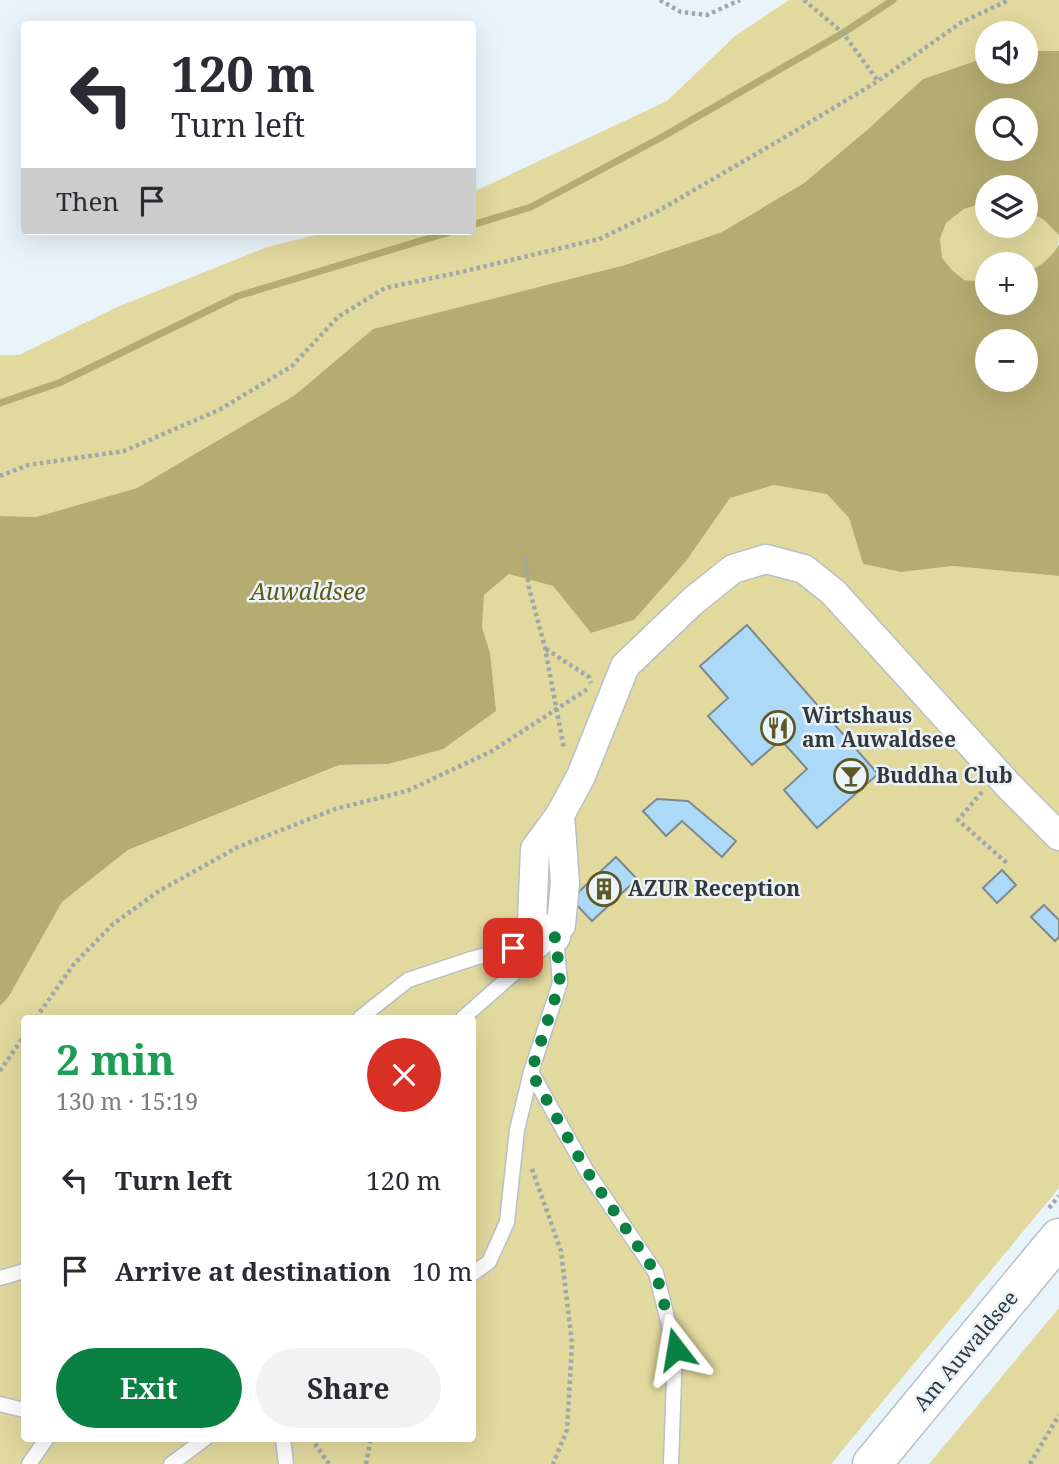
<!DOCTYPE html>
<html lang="en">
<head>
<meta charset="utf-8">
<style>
  :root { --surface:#fff; --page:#f2f2f3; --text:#2b2b33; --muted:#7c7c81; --accent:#0b8043 }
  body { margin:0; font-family:"Noto Serif",serif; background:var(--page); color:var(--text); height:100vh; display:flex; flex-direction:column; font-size:26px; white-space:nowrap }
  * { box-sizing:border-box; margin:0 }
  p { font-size:23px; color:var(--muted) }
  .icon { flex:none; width:38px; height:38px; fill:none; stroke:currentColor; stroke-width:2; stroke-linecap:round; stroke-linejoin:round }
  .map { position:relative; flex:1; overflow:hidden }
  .side { position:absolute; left:21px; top:1015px; width:455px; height:427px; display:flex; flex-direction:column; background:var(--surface); border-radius:7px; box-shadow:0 7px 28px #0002 }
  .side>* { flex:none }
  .guide { position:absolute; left:21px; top:21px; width:455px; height:214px; border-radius:7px; box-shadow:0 7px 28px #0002; background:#fff; color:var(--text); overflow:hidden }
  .fabs { position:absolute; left:975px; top:21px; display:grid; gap:14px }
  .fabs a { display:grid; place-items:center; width:63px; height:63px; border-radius:50%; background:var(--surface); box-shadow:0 7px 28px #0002; font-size:35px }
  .pin { position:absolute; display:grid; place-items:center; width:60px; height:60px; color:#fff; margin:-30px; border-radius:14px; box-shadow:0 4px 10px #0006 }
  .me { position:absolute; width:77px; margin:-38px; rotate:346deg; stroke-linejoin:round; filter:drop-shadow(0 0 5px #0008) }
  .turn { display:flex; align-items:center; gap:24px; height:147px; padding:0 35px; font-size:32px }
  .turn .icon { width:91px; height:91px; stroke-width:2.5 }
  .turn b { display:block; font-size:49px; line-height:60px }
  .then { display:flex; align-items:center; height:66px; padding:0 35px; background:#0003; gap:14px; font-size:26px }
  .round { display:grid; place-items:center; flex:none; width:74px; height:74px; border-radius:37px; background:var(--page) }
  .overview { display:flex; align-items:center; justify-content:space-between; height:119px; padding:0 35px }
  h1 { font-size:42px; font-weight:700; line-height:52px; color:#1e9e55 }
  .action { display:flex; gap:14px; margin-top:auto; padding:14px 35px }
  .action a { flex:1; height:80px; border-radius:42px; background:var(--accent); color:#fff; font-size:28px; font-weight:700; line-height:80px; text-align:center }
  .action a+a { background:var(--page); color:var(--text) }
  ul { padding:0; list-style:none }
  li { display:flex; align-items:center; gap:21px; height:91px; padding:0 35px }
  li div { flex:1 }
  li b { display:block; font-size:26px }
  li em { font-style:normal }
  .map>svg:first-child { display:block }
</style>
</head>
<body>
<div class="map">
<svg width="1059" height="1464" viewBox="0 0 1059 1464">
  <rect width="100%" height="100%" fill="#e9f3fa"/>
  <g fill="#e2d99e" fill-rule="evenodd">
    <polygon points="789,0 1059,0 1059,51 1026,51 1026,33 987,33 987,57 923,79 867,130 804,183 722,232 625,265 373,329 295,395 137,488 36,517 0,516 0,355 19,355 115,308 267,247 331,231 472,231 473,192 667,101 735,36"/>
    <path d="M987 202V226H1026V210L1044 220 1059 235C1059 255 1042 265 1026 273V264H987V282L964 280 952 270 941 258 940 239 946 223 964 209Z"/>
    <path d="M774 485 827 493 849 518 863 564 901 572 953 566 1059 576V1188L831 1464H0V1006L9 995 62 902 128 850 339 765 388 764 490 653 482 627 484 595 509 574 553 586 591 633 634 620 687 560 730 498ZM24 1018H472V1438H24Z"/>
    <polygon points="1059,1308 1059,1464 929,1464"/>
  </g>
  <path fill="#b5ac71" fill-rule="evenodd" d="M1026 51H1059V235L1044 220 1026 210V187H987V202L964 209 946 223 940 239 942 258 952 270 964 280 987 282V303H1026V273C1040 266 1051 259 1059 244V576L953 566 901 572 863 564 849 518 827 494 774 485 730 498 687 560 634 620 591 633 553 586 509 574 484 595 482 627 490 653 496 711 443 749 388 764 339 765 128 850 62 902 9 996 0 1006V516L36 517 137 488 295 395 373 329 625 265 722 232 804 183 867 130 923 79 987 57V72H1026ZM987 110H1026V149H987ZM987 341H1026V380H987Z"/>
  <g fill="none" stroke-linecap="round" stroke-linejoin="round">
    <g stroke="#b5ac71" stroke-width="7">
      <polyline points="472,225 531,207 662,137 843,33 893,0"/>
      <polyline points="0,403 59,383 238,296 453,231"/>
    </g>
  </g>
  <g fill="#acd9f7" stroke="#7f888e" stroke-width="2">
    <polygon points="747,625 878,774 817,828 784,790 807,769 781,740 752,765 708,716 728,698 700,666"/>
    <polygon points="657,799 688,801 736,841 722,857 682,821 666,836 643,811"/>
    <polygon points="616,857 637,879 592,921 571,899"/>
    <polygon points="1002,870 1016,885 997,903 983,888"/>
    <polygon points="1044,905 1059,920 1059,937 1055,941 1031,917"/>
  </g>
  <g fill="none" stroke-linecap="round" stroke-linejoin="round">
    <g stroke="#b7c1c7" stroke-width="17">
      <g id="lane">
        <polyline points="556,937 560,983 531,1072 586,1170 656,1273 675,1349 671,1464"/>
        <polyline points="360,1018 408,980 471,959 554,937"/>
        <polyline points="463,1018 554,938"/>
        <polyline points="472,1274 489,1262 507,1222 517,1130 531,1072"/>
        <polyline points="0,1278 24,1271"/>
        <polyline points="0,1404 24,1410"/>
        <polyline points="283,1438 286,1464"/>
        <polyline points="29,1464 47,1438"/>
        <polyline points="171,1464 206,1438"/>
      </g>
    </g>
    <g stroke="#b7c1c7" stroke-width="31">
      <g id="street">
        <polyline points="560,815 565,883 561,925"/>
        <polyline points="556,937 532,921 535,849 560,815 581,776 625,666 693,601 733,569 766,559 804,569 833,592 1009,786 1059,836"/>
      </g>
    </g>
    <g stroke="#b7c1c7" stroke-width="41">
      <polyline id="secondary" points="872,1464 1059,1238"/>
    </g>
    <g stroke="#a0a7ac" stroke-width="4.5" stroke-dasharray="3.5 3.5" stroke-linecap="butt">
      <polyline points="660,0 681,12 707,15 740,0"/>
      <polyline points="804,0 843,33 878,81"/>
      <polyline points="0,476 28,465 124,451 219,410 292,366 338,317 385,288 461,272 599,239 658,211 792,133 878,81 962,22 1009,0"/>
      <polyline points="525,558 529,588 545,648 564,749"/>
      <polyline points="546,649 589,677 591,683"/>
      <polyline points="982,792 958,820 1008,864"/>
      <polyline points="36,1018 74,964 113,924 159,891 238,847 335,809 407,791 492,751 589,688"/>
      <polyline points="0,1071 24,1036"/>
      <polyline points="532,1169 561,1251 572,1343 567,1430 553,1464"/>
      <polyline points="1049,1208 1059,1196"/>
      <polyline points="311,1438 329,1464"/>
      <polyline points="366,1464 371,1438"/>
      <polyline points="1030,1464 1059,1415"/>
    </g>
    <use href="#lane" stroke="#fff" stroke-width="14"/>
    <use href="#street" stroke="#fff" stroke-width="28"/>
    <use href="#secondary" stroke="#fff" stroke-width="38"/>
  </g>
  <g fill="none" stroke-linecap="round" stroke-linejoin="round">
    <polyline stroke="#0b8043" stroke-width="12" stroke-dasharray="0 21.6" points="513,948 556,937 560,983 531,1072 586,1170 656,1273 676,1349"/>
  </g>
  <defs>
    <g id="restaurant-ring" transform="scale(1.75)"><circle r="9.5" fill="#e9f3fa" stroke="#605824" stroke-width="1.5"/><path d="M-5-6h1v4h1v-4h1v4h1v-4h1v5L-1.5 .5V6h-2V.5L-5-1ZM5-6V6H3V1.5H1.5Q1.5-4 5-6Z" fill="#605824"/></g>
    <g id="bar-ring" transform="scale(1.75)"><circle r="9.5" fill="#e9f3fa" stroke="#605824" stroke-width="1.5"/><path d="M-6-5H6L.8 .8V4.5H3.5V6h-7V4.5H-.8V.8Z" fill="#605824"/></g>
    <g id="building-ring" transform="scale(1.75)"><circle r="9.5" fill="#e9f3fa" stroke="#605824" stroke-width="1.5"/><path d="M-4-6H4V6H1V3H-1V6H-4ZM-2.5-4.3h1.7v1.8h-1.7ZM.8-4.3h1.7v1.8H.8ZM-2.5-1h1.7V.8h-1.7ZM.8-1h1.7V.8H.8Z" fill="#605824"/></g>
  </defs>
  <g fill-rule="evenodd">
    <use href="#restaurant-ring" x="778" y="728"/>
    <use href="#bar-ring" x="851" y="776"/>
    <use href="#building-ring" x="604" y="889"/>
  </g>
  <g text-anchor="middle" stroke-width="5" stroke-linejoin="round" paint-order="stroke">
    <g font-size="21" font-weight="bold" fill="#35383b" stroke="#e9f3fa" text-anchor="start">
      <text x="802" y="723">Wirtshaus<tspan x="802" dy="24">am Auwaldsee</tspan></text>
      <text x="876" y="783">Buddha Club</text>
      <text x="628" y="896">AZUR Reception</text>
    </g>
    <g font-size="21" fill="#35383b" stroke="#e9f3fa">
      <text transform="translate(966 1351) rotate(-50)" y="7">Am Auwaldsee</text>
    </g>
    <g font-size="23" font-style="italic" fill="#625711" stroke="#e9f3fa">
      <text x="308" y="600">Auwaldsee</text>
    </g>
  </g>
</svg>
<div class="fabs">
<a><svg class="icon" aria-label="sound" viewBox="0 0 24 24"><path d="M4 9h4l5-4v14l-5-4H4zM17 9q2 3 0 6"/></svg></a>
<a><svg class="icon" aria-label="search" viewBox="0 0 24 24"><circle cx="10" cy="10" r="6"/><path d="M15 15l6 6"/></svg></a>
<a><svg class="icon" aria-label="layers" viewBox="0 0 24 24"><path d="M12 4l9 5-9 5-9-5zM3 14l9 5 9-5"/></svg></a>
<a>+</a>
<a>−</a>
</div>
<div class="pin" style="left:513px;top:948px;background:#d93025"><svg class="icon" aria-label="arrive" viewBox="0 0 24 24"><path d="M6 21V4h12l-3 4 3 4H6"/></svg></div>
<svg class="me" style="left:676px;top:1349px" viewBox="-20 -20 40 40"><path d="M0-17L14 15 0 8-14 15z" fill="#0b8043" stroke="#fff" stroke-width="4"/></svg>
<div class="guide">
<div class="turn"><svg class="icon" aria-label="left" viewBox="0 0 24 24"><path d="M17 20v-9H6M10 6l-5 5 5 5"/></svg><div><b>120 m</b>Turn left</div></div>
<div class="then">Then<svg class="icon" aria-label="arrive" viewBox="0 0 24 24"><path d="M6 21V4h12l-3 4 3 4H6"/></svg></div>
</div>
<section class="side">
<div class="overview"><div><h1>2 min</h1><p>130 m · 15:19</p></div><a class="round" style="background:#d93025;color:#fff"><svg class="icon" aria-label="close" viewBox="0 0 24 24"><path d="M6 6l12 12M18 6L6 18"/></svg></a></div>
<ul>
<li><svg class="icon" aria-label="left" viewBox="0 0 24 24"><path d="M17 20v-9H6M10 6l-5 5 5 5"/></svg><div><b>Turn left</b></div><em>120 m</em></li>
<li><svg class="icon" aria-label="arrive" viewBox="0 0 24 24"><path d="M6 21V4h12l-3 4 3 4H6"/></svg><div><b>Arrive at destination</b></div><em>10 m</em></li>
</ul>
<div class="action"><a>Exit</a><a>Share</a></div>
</section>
</div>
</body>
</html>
